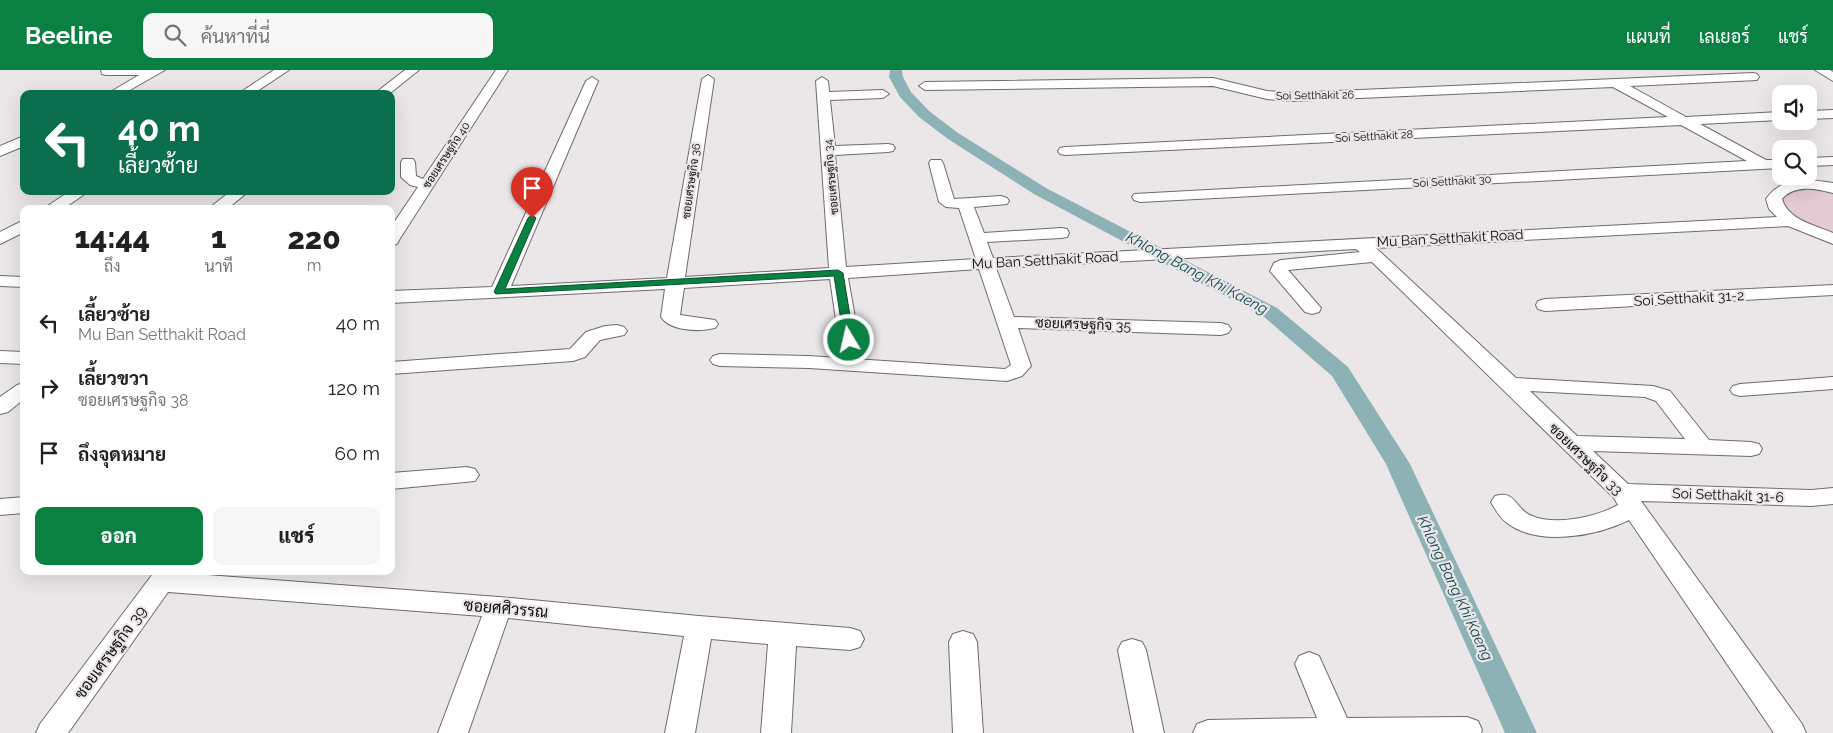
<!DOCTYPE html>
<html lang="th">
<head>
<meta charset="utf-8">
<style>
  :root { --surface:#fff; --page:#f6f6f6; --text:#202124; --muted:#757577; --accent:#0b8043 }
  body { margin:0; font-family:Raleway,Sarabun,sans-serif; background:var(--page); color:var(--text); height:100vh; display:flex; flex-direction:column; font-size:19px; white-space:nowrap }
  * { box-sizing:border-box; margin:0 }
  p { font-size:16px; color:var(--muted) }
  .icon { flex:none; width:28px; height:28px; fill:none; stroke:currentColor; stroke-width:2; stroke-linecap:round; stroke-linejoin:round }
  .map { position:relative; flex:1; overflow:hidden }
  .panel { position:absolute; left:20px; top:135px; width:375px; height:370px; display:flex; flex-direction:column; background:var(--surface); border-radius:10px; box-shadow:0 5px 20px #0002 }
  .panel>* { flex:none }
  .hud { position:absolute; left:20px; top:20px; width:375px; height:105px; border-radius:10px; box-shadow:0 5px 20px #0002; background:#0b6e4f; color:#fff; overflow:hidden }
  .buttons { position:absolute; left:1772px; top:15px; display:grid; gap:10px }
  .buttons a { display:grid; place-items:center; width:45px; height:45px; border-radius:10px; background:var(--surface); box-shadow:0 5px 20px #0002; font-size:25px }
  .pin { position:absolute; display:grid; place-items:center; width:42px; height:42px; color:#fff; margin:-51px -21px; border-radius:50% 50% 50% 0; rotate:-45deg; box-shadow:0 0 5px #0007 }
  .pin .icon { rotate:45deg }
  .me { position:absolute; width:55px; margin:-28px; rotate:351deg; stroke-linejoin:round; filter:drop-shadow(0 0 4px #0008) }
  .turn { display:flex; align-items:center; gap:18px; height:105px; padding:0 15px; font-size:22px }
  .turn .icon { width:65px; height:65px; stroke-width:2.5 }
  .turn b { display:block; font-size:35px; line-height:42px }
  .eta { display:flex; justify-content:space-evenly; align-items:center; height:85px; text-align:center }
  .eta b { font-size:30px; font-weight:800; line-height:35px }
  .action { display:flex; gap:10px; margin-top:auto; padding:10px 15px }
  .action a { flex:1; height:58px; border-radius:10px; background:var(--accent); color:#fff; font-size:20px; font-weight:800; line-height:58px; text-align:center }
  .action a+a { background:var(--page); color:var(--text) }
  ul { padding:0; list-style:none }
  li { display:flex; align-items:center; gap:15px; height:65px; padding:0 15px }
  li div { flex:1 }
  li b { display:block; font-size:19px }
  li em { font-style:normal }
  header { display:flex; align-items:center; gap:30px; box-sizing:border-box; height:70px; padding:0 25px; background:var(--accent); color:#fff }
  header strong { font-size:24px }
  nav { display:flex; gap:28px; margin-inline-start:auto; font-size:18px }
  .search { width:350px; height:45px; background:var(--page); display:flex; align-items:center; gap:12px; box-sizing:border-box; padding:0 18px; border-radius:10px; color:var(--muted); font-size:19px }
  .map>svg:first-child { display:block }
</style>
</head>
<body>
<header>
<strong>Beeline</strong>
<div class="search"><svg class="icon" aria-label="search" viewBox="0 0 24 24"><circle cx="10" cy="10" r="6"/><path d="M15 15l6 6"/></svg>ค้นหาที่นี่</div>
<nav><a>แผนที่</a><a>เลเยอร์</a><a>แชร์</a></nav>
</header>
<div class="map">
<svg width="1833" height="663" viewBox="0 0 1833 663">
  <rect width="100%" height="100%" fill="#ebe7e8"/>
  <path fill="#e3cad3" d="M1810 118 1833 120V165C1814 159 1790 149 1779 132L1782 125 1793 120Z"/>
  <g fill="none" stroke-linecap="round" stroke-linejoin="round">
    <polygon fill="#8db2b5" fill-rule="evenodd" points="890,0 902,0 903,7 911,22 929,41 958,63 1046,118 1277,238 1348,297 1410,394 1537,663 1505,663 1386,394 1332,306 1263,246 1034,124 948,69 919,47 900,27 889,7"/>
    <g stroke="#6e6b6c" stroke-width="2">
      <g id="minor">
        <polygon points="101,0 165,0 123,24 107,24 139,5 106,5 102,4"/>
        <polygon points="274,0 289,0 253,24 238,24"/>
        <polygon points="405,0 419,0 389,24 374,24"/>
        <polygon points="496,0 508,0 399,170 397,174 391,175 391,157 418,117 410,115 401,107 401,92 403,89 413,89 415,92 416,106 423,109"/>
        <polygon points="1815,0 1830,0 1833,2 1833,11"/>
        <polygon points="1753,3 1757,4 1759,7 1757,10 1630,16 1686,47 1781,42 1781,50 1700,54 1766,90 1781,90 1781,98 1140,132 1134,130 1132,127 1134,124 1747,91 1681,55 1065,85 1060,84 1058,81 1060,78 1065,77 1668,47 1613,17 1291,31 1267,29 1213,16 925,20 919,16 925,12 1213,8 1267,21 1291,23"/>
        <path d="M708 5 714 9 685 207 829 198 816 11 822 7 828 11 829 22 883 20 889 24 883 28 830 30 835 76 888 74 893 75 895 78 893 81 888 82 835 85 846 197 976 189 959 138 946 137 939 132 929 93 931 90H941L943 93 954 129 1001 126 1007 128 1009 131 1007 134 974 137 984 163 1061 158 1067 159 1069 163 1067 167 1061 168 987 172 993 188 1777 147 1769 139 1766 129C1782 106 1808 109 1833 113V123C1816 119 1795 114 1782 129 1788 150 1815 155 1833 163V174L1788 156 1376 178 1516 308 1653 316 1670 321 1709 370 1751 372 1759 374 1762 379 1759 384 1751 386 1593 381 1628 414 1811 420 1833 418V434L1811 436 1641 431 1802 654 1806 663H1774L1629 450C1597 466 1538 477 1507 453 1500 448 1495 439 1491 432L1495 426C1517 420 1514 439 1532 446 1556 456 1596 447 1618 435L1614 428 1372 192 1288 200 1321 238 1319 242 1312 244 1305 242 1270 201 1274 193 1281 190 1360 182 1356 179 996 198 1014 247 1221 253 1228 255 1231 259 1228 263 1221 265 1018 258 1031 296 1022 306 1007 311 809 298 720 296 713 294 710 290 713 286 720 284 809 286 1005 299 1011 295 979 199 848 208 859 270 856 274 849 276 842 274 839 270 830 209 684 218 680 245 715 250 718 254 715 258C699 262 670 261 661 247L665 219 391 233V221L492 217 586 11 592 7 598 11 511 216 667 208 702 9ZM1530 321 1645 327 1656 331 1685 369 1577 366Z"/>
        <polygon points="1833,40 1833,48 1809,49 1809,41"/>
        <polygon points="24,66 24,76 0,86 0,76"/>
        <polygon points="1833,87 1833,95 1809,96 1809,88"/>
        <polygon points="70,121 89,121 63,139 43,139"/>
        <polygon points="231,121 249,121 227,139 208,139"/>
        <polygon points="24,150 24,162 0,174 0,162"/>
        <polygon points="0,206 24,207 24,217 0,216"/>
        <polygon points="1833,215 1833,225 1545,241 1538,239 1536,235 1538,231 1545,229"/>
        <polygon points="617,255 624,257 627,261 624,265 600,270 585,287 573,291 391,304 391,292 570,279 586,262 605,256"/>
        <polygon points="0,281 24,282 24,294 0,293"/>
        <polygon points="1833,307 1833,319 1740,326 1733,324 1730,320 1733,316 1740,314"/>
        <polygon points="24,313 24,329 8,342 0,344 0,327 17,315"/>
        <polygon points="467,397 475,399 479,405 475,411 391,419 391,403"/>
        <polygon points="24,427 24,443 0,445 0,429"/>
        <polygon points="155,501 182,501 181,503 499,527 699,546 850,558 860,561 864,569 860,577 850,580 796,576 791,663 761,663 768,574 711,569 695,663 665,663 684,566 508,548 468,663 438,663 482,546 168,522 68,663 36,663 40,654"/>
        <polygon points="963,561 973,564 977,572 983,663 953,663 949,572 953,564"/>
        <polygon points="1132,569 1142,572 1146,580 1164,663 1134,663 1118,580 1122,572"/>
        <polygon points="1309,582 1319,586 1347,648 1467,647 1478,651 1482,660 1481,663 1193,663 1197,654 1208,650 1317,648 1295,594 1299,586"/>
      </g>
    </g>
    <use href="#minor" fill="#fff" fill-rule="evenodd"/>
  </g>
  <polygon fill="#0b8043" stroke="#07532c" points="532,145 536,148 505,219 838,200 843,203 854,270 849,273 844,270 834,206 496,224 494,222 528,148"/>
  <g text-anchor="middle" stroke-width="4.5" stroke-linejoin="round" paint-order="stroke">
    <g font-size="11" fill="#0d0c0c" stroke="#ebe7e8">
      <text transform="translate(1315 25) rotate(-1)" y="4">Soi Setthakit 26</text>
      <text transform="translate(1374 66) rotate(-3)" y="4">Soi Setthakit 28</text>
      <text transform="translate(446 85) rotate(-57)" y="4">ซอยเศรษฐกิจ 40</text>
      <text transform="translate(831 107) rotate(-95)" y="4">ซอยเศรษฐกิจ 34</text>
      <text transform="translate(691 111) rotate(-82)" y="4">ซอยเศรษฐกิจ 36</text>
      <text transform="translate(1452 111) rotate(-3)" y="4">Soi Setthakit 30</text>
    </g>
    <g font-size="14" fill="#0d0c0c" stroke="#ebe7e8">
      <text transform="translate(1450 168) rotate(-3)" y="5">Mu Ban Setthakit Road</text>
      <text transform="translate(1045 190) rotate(-3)" y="5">Mu Ban Setthakit Road</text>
      <text transform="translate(1689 228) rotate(-3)" y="5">Soi Setthakit 31-2</text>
      <text transform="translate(1083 254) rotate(2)" y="5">ซอยเศรษฐกิจ 35</text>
      <text transform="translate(1586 389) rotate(44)" y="5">ซอยเศรษฐกิจ 33</text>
      <text transform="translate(1728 425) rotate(2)" y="5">Soi Setthakit 31-6</text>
    </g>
    <g font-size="15" font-style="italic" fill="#0f484d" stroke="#ebe7e8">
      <text transform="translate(1197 203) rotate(28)" y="5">Khlong Bang Khi Kaeng</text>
      <text transform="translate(1455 518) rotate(65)" y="5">Khlong Bang Khi Kaeng</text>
    </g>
    <g font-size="16" fill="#0d0c0c" stroke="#ebe7e8">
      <text transform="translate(506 538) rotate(5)" y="6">ซอยศศิวรรณ</text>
      <text transform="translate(110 582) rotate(-54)" y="6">ซอยเศรษฐกิจ 39</text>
    </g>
  </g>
</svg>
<div class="buttons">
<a><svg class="icon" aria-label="sound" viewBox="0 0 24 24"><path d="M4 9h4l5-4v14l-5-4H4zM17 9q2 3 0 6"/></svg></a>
<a><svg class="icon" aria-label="search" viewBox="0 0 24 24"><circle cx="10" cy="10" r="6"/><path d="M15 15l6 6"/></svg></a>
</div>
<div class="pin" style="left:532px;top:148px;background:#d93025"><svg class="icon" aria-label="arrive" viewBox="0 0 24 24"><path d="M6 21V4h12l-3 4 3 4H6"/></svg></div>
<svg class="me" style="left:849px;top:270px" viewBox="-20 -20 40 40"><circle r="17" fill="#0b8043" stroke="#fff" stroke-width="3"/><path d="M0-11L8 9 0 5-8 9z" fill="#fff"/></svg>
<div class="hud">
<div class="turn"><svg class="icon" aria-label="left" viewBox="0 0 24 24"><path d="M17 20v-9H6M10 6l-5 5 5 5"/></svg><div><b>40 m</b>เลี้ยวซ้าย</div></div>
</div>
<section class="panel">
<div class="eta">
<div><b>14:44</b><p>ถึง</p></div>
<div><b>1</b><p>นาที</p></div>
<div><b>220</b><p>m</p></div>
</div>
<ul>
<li><svg class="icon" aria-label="left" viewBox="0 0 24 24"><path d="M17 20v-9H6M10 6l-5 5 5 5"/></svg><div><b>เลี้ยวซ้าย</b><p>Mu Ban Setthakit Road</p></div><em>40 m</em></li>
<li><svg class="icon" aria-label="right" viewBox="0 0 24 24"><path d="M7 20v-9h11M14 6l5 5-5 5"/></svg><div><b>เลี้ยวขวา</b><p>ซอยเศรษฐกิจ 38</p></div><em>120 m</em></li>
<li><svg class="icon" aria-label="arrive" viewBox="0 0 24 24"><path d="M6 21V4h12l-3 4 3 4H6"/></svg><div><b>ถึงจุดหมาย</b></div><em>60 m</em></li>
</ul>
<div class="action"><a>ออก</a><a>แชร์</a></div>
</section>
</div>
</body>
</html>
